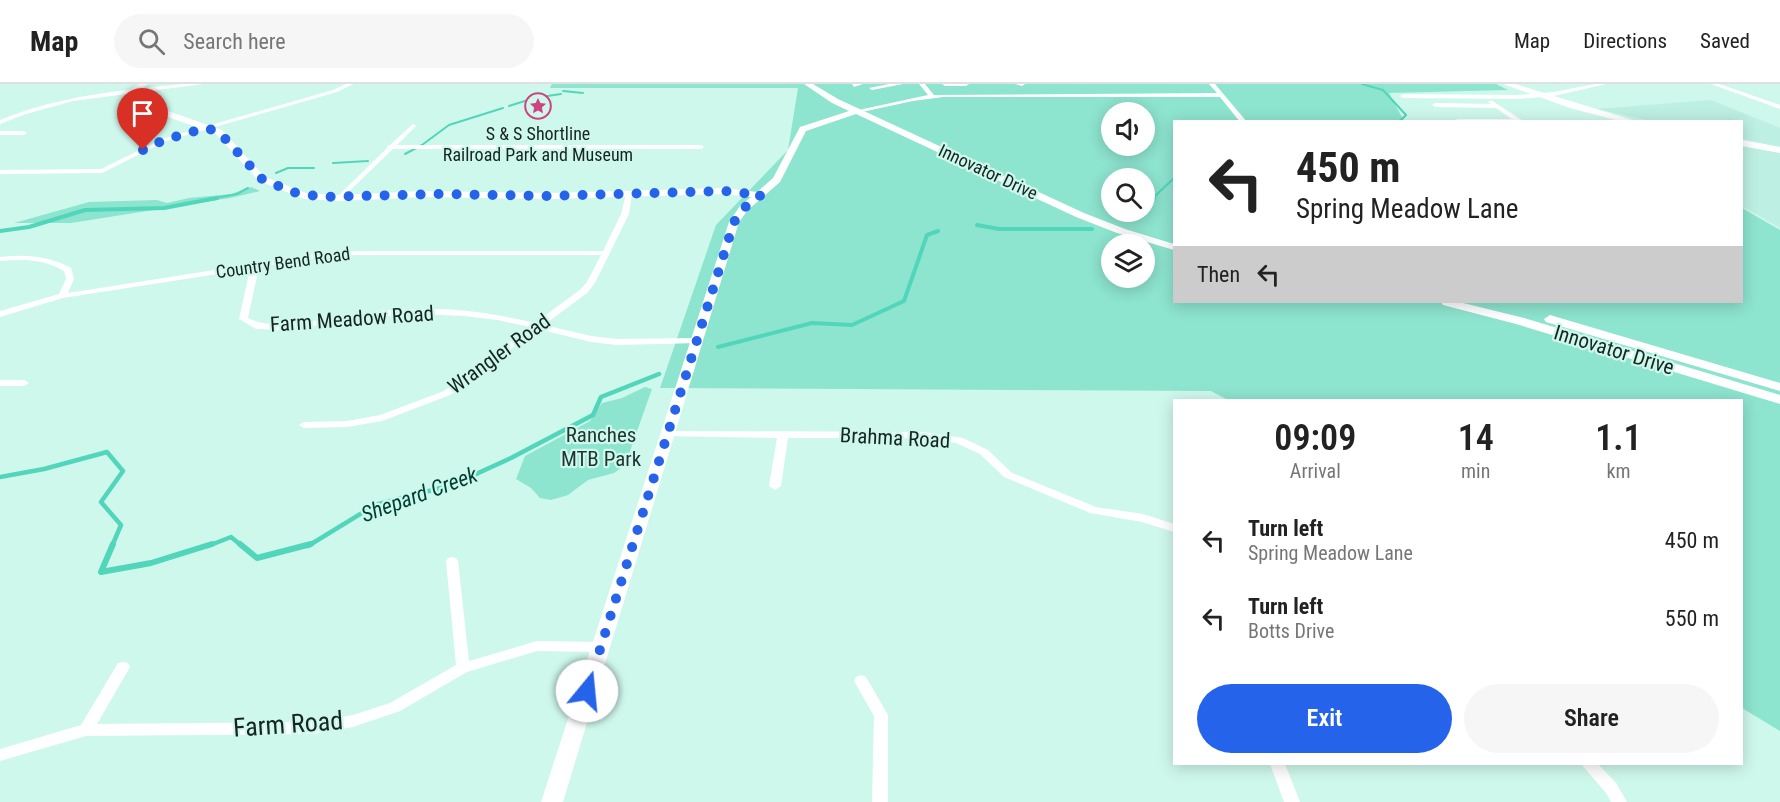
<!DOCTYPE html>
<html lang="en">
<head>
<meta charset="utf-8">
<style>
  :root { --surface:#fff; --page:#f6f6f6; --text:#222; --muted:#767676; --line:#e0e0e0; --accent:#2563eb }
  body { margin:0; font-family:"Roboto Condensed",sans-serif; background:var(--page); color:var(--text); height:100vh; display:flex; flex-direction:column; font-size:22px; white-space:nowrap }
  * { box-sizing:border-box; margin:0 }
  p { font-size:20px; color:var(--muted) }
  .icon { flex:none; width:33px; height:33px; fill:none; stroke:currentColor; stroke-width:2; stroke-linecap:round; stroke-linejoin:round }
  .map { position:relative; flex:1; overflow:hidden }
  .side { position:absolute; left:1173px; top:315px; width:570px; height:366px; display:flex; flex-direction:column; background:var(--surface); border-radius:0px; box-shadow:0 3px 15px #0003 }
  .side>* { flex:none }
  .guide { position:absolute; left:1173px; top:36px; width:570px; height:183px; border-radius:0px; box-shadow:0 3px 15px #0003; background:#fff; color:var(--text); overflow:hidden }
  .controls { position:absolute; left:1101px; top:18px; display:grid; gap:12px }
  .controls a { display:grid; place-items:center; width:54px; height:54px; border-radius:50%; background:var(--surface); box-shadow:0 3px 15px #0003; font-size:30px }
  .pin { position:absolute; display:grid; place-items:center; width:51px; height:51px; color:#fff; margin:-62px -26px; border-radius:50% 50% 50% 0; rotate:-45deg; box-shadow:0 0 6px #0007 }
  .pin .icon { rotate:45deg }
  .me { position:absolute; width:66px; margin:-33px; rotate:17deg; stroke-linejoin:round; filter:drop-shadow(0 0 4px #0008) }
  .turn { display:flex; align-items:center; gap:21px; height:126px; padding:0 24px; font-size:27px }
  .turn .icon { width:78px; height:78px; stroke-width:2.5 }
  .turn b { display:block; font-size:42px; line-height:51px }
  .then { display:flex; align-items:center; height:57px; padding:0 24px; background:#0003; gap:12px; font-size:22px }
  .eta { display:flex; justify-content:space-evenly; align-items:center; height:102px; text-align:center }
  .eta b { font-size:36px; font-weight:600; line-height:42px }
  .cta { display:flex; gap:12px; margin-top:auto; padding:12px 24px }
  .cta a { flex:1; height:69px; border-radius:36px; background:var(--accent); color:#fff; font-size:24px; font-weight:600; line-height:69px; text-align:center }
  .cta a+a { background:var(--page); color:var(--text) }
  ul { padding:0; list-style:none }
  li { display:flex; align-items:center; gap:18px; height:78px; padding:0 24px }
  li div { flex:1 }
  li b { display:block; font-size:22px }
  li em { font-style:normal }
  header { display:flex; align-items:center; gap:36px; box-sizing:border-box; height:84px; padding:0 30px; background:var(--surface); border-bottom:2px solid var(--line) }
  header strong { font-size:28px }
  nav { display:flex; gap:33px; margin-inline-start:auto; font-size:21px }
  .search { width:420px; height:54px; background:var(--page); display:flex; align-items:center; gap:15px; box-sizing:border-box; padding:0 21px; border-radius:33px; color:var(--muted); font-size:22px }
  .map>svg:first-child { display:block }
</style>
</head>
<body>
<header>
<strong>Map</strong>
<div class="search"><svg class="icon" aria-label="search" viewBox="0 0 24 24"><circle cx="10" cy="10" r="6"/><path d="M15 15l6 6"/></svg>Search here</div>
<nav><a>Map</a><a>Directions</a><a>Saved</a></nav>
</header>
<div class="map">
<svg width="1780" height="718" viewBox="0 0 1780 718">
  <rect width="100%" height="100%" fill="#cff8ed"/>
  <g fill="#bdf0e2">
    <polygon points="1711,16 1780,44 1780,63 1742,55 1742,38 1651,37 1596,25"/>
    <polygon points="1742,62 1780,69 1780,144 1742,122"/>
  </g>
  <g fill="#8de4cf" fill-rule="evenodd">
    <path d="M552 0H1496L1508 6 1389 9 1404 37 1174 38V218H1742V124L1780 146V647L1742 624V316H1228L1211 307 660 304 716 141 788 66 798 4H550ZM1112 28H1144V62H1112ZM1112 94H1144V128H1112ZM1112 160H1144V194H1112Z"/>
    <polygon points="251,103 260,107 230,114 71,139 14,139 89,118 157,116 167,119 189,114 231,110"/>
    <polygon points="645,303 652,305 625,381 614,389 588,396 568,411 551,416 540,414 531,404 516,395 525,372 590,337 602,319 622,314"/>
  </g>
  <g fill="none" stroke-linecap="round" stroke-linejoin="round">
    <g stroke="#52d6bb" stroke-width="2">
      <polyline points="1362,0 1383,6 1406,31 1399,38"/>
      <polyline points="563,7 583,9"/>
      <polyline points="509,22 534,14 561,10"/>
      <polyline points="405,70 422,61 449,41 503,24"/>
      <polyline points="333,79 368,77"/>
      <polyline points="276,89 288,84 314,84"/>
      <polyline points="210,115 237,110 248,104"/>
      <polyline points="1152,115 1174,94"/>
    </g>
    <g stroke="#52d6bb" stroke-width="4">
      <polyline points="1144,123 1154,114"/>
      <polyline points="1129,132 1136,128"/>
      <polyline points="977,141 999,145 1092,145"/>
      <polyline points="0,147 29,143 85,126 164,124 217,114"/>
      <polyline points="718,263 812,239 852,241 904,217 927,151 938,147"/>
    </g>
    <g stroke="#52d6bb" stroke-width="4.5">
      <polyline points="0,393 44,385 107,368 123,387 101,418 121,441 112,462"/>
      <polyline points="208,462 231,453 242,462"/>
      <polyline points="308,462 375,421 452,401 511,374 593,331 601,313 659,290"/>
    </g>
    <g stroke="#52d6bb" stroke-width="6">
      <polyline points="113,460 101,488 151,479 212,460"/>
      <polyline points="240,460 257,474 311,460"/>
    </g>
    <g fill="#fff" fill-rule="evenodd">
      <path d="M183 0H203L73 17 26 30 0 40V36C59 12 120 6 183 0Z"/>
      <polygon points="346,0 353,0 337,8 166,57 102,89 0,90 0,86 101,85 162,55 333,6"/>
      <polygon points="852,0 863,0 854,3"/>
      <polygon points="889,0 903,0 872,6 869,4"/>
      <polygon points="919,0 925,0 934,11 1217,9 1209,0 1215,0 1247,38 1240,38 1220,13 943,13 913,17 857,29 854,27 928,11"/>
      <polygon points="942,0 969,0 966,2 945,2"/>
      <polygon points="1015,0 1025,0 1022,2"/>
      <polygon points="1595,0 1606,0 1554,12 1518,15 1403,14 1400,12 1403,10 1518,11 1554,8"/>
      <polygon points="1711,0 1719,0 1780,21 1780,25"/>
      <polygon points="1491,16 1523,37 1454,38 1457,35 1512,35 1496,24 1435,23 1432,21 1435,19 1491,20 1488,18"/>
      <polygon points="413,40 416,42 397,61 701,61 704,63 701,65 393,65 341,115 337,115 337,113 387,64 387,62 390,61"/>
      <polygon points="0,47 24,47 27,49 24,51 0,51"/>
      <path d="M629 108 632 110 629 130 595 199 587 209 544 241 591 252 617 255 696 254 699 255 701 257 699 259 617 261 591 258 538 245 450 311 382 337 347 343 304 344 299 341 304 338 347 337 380 331 444 307 530 243 498 236 463 232 419 230 374 233 284 246 256 245 239 235 250 185 63 214 0 233V227L59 210 66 195 64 187C44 175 23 175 0 177V173C25 170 49 172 71 184L74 195 68 209 323 169 356 167H603L621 130 626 110ZM356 171H601L587 198 581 205 535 239C496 230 456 223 416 225 401 225 385 226 370 228 338 232 275 249 248 234L259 183 323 173Z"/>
      <polygon points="0,296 24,296 29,299 24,302 0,302"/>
      <polygon points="667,347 923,348 963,354 988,366 1012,389 1096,423 1143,430 1174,440 1174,448 1142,438 1090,429 1004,393 980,370 956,359 923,354 788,354 781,402 775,406 769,402 777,354 663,352 662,350"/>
      <polygon points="452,473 456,474 458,477 469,577 537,557 600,558 605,559 607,563 605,567 600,568 537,567 467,588 400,627 353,643 313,650 86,652 0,677 0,665 81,641 118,579 123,578 128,579 130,583 97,640 313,638 353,631 390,619 456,581 446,477 448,474"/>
      <polygon points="861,591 866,593 888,631 888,718 872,718 874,632 854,597 856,593"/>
      <polygon points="1270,680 1285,680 1300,718 1284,718"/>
      <polygon points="1581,680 1598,680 1616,699 1627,718 1611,718 1606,709"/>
    </g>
    <g fill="#fff" fill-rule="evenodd">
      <polygon points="139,0 148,0 138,8 137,16 222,46 265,93 306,109 339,111 424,107 549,109 724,104 757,108 773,94 800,43 849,27 832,19 804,0 813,0 838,15 1084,129 1125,145 1174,160 1174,166 1117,149 1076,133 856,30 806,47 780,98 748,126 739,138 563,718 541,718 729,138 740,122 751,113 724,110 549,115 424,113 339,117 304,115 259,97 216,50 131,20 128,15 131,5"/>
      <polygon points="1503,0 1515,0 1639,38 1623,38 1570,24"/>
      <polygon points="1742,56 1780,63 1780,69 1742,62"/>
      <polygon points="1441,218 1459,218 1524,234 1780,311 1780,320 1516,240 1443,221"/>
      <polygon points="1550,231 1780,299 1780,307 1546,238 1544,235"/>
    </g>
  </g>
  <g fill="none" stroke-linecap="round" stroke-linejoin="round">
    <polyline stroke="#2563eb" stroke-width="10" stroke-dasharray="0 18" points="143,66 164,56 206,44 219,48 262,95 292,108 321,113 440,110 549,112 724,107 761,111 744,124 734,138 587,607"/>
  </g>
  <defs>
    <g id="sight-ring" transform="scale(1.35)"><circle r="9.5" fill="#cff8ed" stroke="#cd4480" stroke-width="1.5"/><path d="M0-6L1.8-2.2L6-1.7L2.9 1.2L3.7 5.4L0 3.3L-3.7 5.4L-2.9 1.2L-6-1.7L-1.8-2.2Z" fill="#cd4480"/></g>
  </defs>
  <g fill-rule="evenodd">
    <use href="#sight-ring" x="538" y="22"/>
  </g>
  <g text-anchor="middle" stroke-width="4.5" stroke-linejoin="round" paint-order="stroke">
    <g font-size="18" fill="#162521" stroke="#cff8ed">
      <text x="538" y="56">S &amp; S Shortline<tspan x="538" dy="21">Railroad Park and Museum</tspan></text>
    </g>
    <g font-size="18" fill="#162521" stroke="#cff8ed">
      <text transform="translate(988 88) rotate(25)" y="6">Innovator Drive</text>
      <text transform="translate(283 179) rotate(-8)" y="6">Country Bend Road</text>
    </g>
    <g font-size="21" fill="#162521" stroke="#cff8ed">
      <text transform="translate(352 235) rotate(-4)" y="7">Farm Meadow Road</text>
      <text transform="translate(1614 266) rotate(17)" y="7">Innovator Drive</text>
      <text transform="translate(499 270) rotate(-36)" y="7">Wrangler Road</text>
      <text transform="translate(895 354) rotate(3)" y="7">Brahma Road</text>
    </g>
    <g font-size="21" fill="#1f3530" stroke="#cff8ed">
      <text x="601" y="358">Ranches<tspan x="601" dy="24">MTB Park</tspan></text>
    </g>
    <g font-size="22" font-style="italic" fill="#003f34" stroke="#cff8ed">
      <text transform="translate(419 410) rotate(-20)" y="8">Shepard Creek</text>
    </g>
    <g font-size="26" fill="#162521" stroke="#cff8ed">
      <text transform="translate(288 640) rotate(-4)" y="9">Farm Road</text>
    </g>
  </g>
</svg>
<div class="controls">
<a><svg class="icon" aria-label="sound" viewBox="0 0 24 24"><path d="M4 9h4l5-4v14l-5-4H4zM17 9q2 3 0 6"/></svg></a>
<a><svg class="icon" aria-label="search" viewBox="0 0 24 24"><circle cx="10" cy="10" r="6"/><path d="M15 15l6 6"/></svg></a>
<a><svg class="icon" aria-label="layers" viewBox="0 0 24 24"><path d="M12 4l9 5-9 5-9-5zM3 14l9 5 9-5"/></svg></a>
</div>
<div class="pin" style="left:143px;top:66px;background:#d93025"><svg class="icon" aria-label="arrive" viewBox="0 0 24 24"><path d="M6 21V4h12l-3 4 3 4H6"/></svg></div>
<svg class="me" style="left:587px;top:607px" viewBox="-20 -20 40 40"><circle r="19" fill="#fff"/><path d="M0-13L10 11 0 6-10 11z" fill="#2563eb"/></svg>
<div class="guide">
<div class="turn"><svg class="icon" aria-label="left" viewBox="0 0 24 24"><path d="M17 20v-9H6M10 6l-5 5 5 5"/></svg><div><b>450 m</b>Spring Meadow Lane</div></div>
<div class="then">Then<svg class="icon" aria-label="left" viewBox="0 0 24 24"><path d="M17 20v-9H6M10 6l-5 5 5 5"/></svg></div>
</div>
<section class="side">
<div class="eta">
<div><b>09:09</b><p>Arrival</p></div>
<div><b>14</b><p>min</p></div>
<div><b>1.1</b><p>km</p></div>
</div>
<ul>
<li><svg class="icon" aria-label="left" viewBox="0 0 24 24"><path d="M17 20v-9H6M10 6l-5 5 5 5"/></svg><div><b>Turn left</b><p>Spring Meadow Lane</p></div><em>450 m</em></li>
<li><svg class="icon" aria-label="left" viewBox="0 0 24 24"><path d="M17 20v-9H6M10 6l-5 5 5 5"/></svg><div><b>Turn left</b><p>Botts Drive</p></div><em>550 m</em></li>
</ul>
<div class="cta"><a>Exit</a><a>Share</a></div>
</section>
</div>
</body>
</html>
